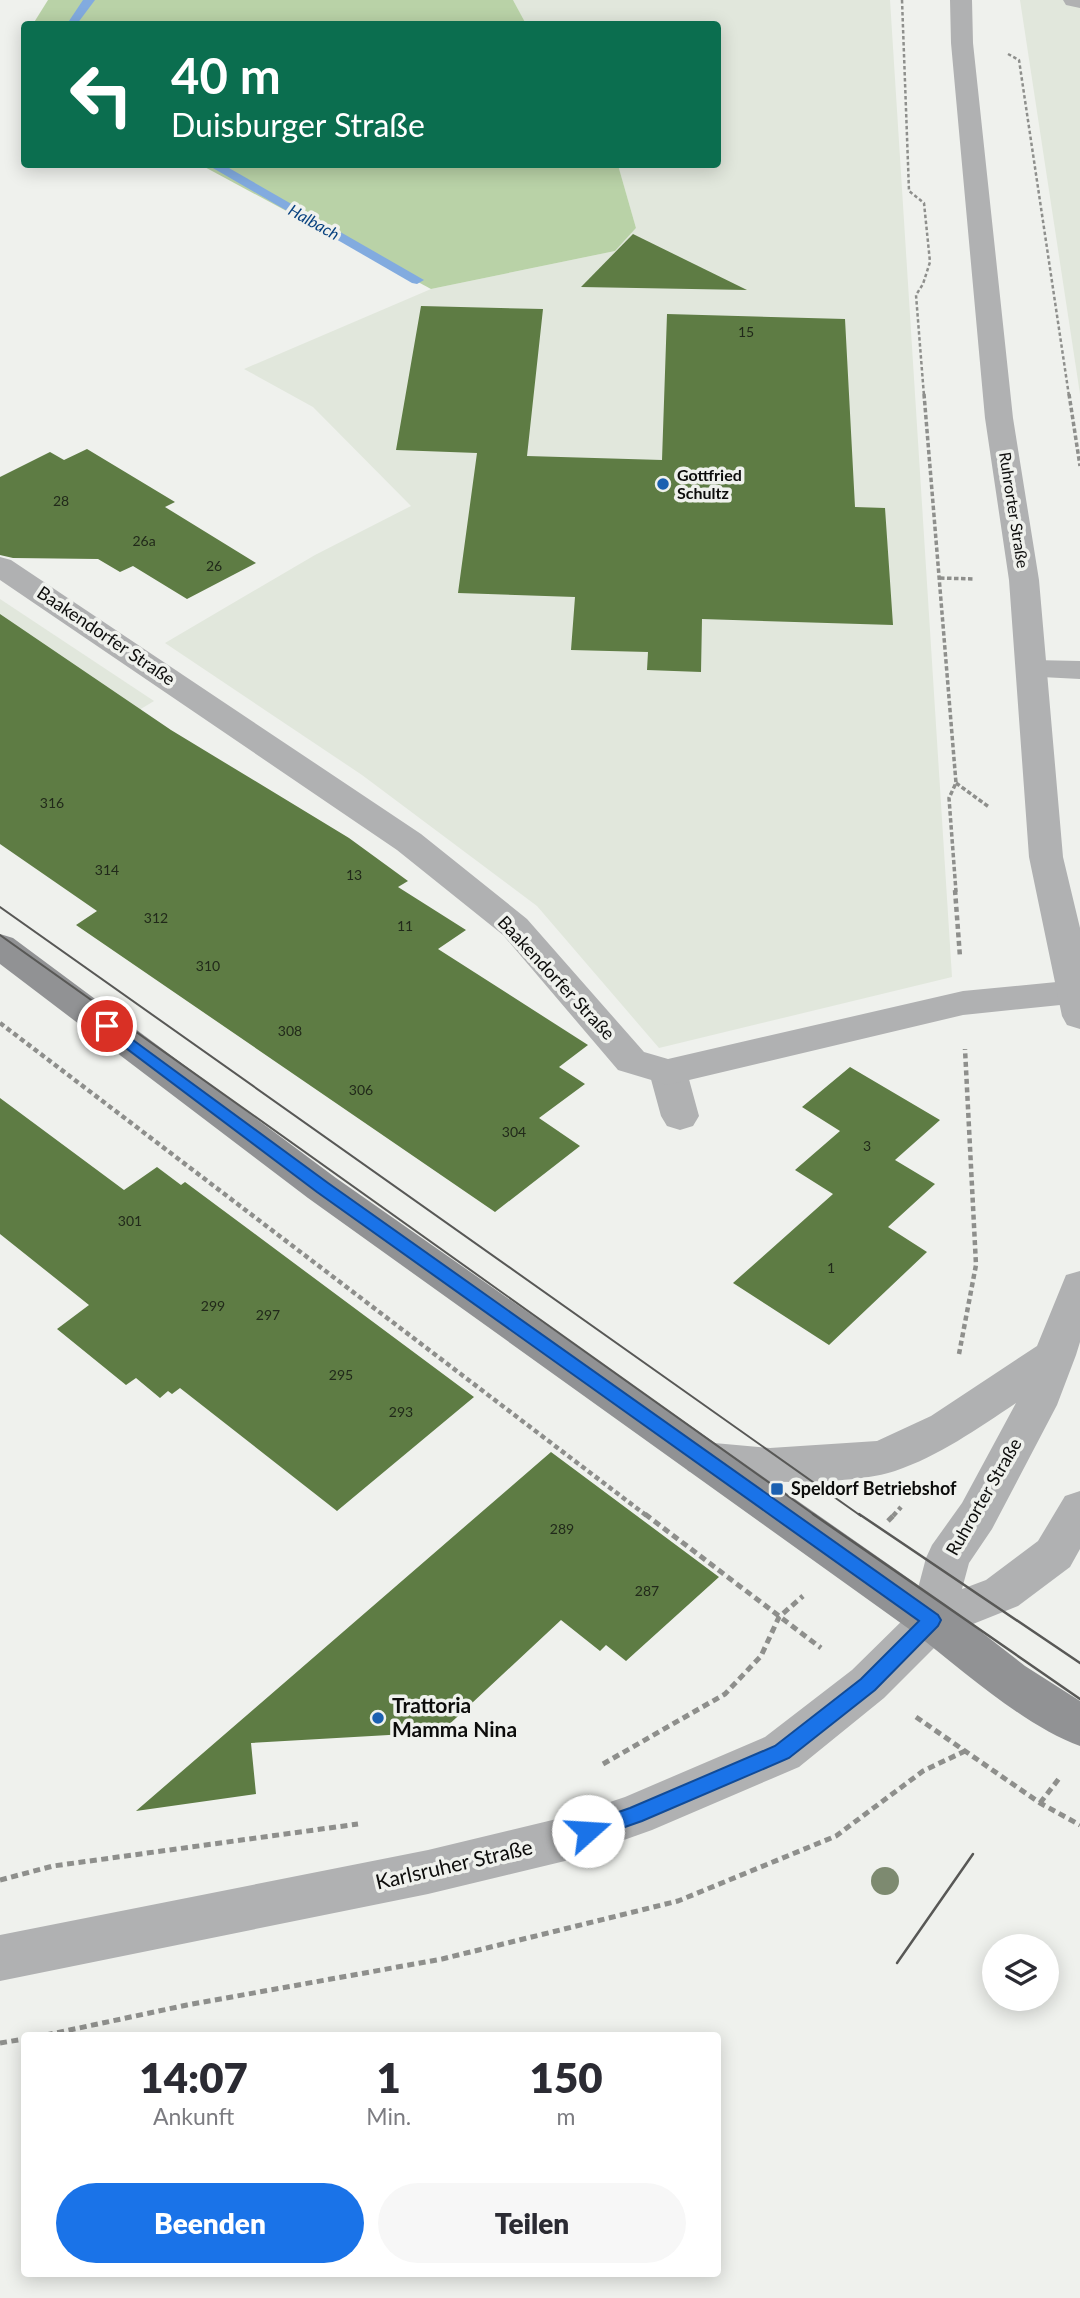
<!DOCTYPE html>
<html lang="de">
<head>
<meta charset="utf-8">
<style>
  :root { --surface:#fff; --page:#f7f7f7; --text:#2b2b33; --muted:#7c7c81; --accent:#1a73e8 }
  body { margin:0; font-family:Lato,sans-serif; background:var(--page); color:var(--text); height:100vh; display:flex; flex-direction:column; font-size:26px; white-space:nowrap }
  * { box-sizing:border-box; margin:0 }
  p { font-size:23px; color:var(--muted) }
  .icon { flex:none; width:38px; height:38px; fill:none; stroke:currentColor; stroke-width:2; stroke-linecap:round; stroke-linejoin:round }
  .map { position:relative; flex:1; overflow:hidden }
  .panel { position:absolute; left:21px; top:2032px; width:700px; height:245px; display:flex; flex-direction:column; background:var(--surface); border-radius:7px; box-shadow:0 4px 18px #0003 }
  .panel>* { flex:none }
  .top-card { position:absolute; left:21px; top:21px; width:700px; height:147px; border-radius:7px; box-shadow:0 4px 18px #0003; background:#0b6e4f; color:#fff; overflow:hidden }
  .buttons { position:absolute; left:982px; top:1934px; display:grid; gap:14px }
  .buttons a { display:grid; place-items:center; width:77px; height:77px; border-radius:50%; background:var(--surface); box-shadow:0 4px 18px #0003; font-size:35px }
  .pin { position:absolute; display:grid; place-items:center; width:60px; height:60px; color:#fff; margin:-30px; border:4px solid #fff; border-radius:50%; box-shadow:0 2px 7px #0007 }
  .me { position:absolute; width:77px; margin:-38px; rotate:71deg; stroke-linejoin:round; filter:drop-shadow(0 0 5px #0008) }
  .turn { display:flex; align-items:center; gap:24px; height:147px; padding:0 35px; font-size:32px }
  .turn .icon { width:91px; height:91px; stroke-width:2.5 }
  .turn b { display:block; font-size:49px; line-height:60px }
  .eta { display:flex; justify-content:space-evenly; align-items:center; height:119px; text-align:center }
  .eta b { font-size:42px; font-weight:800; line-height:49px }
  .cta { display:flex; gap:14px; margin-top:auto; padding:14px 35px }
  .cta a { flex:1; height:80px; border-radius:42px; background:var(--accent); color:#fff; font-size:28px; font-weight:800; line-height:80px; text-align:center }
  .cta a+a { background:var(--page); color:var(--text) }
  .map>svg:first-child { display:block }
</style>
</head>
<body>
<div class="map">
<svg width="1080" height="2298" viewBox="0 0 1080 2298">
  <rect width="100%" height="100%" fill="#eff1ed"/>
  <g fill="#e1e7dc">
    <polygon points="513,0 890,0 952,977 659,1048 537,906 362,775 165,643 315,555 411,506 313,407 244,369 431,289 615,251 636,228 618,165 718,164 718,24 526,24"/>
    <polygon points="1020,0 1080,0 1080,394"/>
    <polygon points="0,599 154,701 0,794"/>
  </g>
  <g fill="#b9d2a7">
    <polygon points="48,0 513,0 526,24 33,24"/>
    <polygon points="201,165 618,165 636,228 615,251 431,289"/>
  </g>
  <g fill="none" stroke-linecap="round" stroke-linejoin="round">
    <g fill="#82abdf" fill-rule="evenodd">
      <polygon points="83,0 95,0 77,24 67,24"/>
      <polygon points="206,164 222,164 424,280 417,284 412,283"/>
    </g>
  </g>
  <g fill="#5e7c44">
    <polygon points="633,234 747,290 581,287"/>
    <polygon points="421,306 543,309 527,456 662,460 667,314 845,319 855,507 885,508 893,625 702,619 701,672 647,670 648,652 571,650 575,597 458,593 477,453 396,450"/>
    <polygon points="87,449 175,502 165,507 256,563 187,599 133,566 120,572 98,559 13,558 0,555 0,477 50,452 64,460"/>
    <polygon points="0,614 171,730 349,838 408,881 398,887 466,930 438,949 588,1045 559,1067 585,1084 539,1118 580,1146 495,1212 76,925 97,911 0,844"/>
    <polygon points="850,1067 940,1120 895,1160 935,1184 888,1227 927,1252 829,1345 733,1283 833,1194 795,1170 840,1131 802,1107"/>
    <polygon points="0,1098 124,1190 157,1167 181,1185 185,1182 474,1397 337,1511 180,1388 172,1394 168,1391 160,1398 136,1378 126,1385 57,1329 89,1305 0,1234"/>
    <polygon points="551,1452 719,1577 626,1661 606,1645 600,1651 561,1620 441,1732 251,1743 256,1794 136,1811"/>
  </g>
  <g fill="none" stroke-linecap="round" stroke-linejoin="round">
    <g stroke="#8e8f8c" stroke-width="2.5" stroke-dasharray="3.5 2.5" stroke-linecap="butt">
      <polyline points="902,0 909,191 924,203 930,262 923,284 916,295 924,396"/>
      <polyline points="1008,54 1019,60 1069,396"/>
    </g>
    <g stroke="#8e8f8c" stroke-width="3.5" stroke-dasharray="4.5 2.5" stroke-linecap="butt">
      <polyline points="924,394 956,783 949,798 956,892"/>
      <polyline points="1069,394 1080,466"/>
      <polyline points="940,578 974,579"/>
      <polyline points="956,783 989,807"/>
    </g>
    <g stroke="#8e8f8c" stroke-width="4.5" stroke-dasharray="5 3.5" stroke-linecap="butt">
      <polyline points="955,890 960,957"/>
      <polyline points="0,1023 647,1516"/>
      <polyline points="959,1354 976,1265 965,1049"/>
      <polyline points="893,1516 901,1507"/>
    </g>
    <g stroke="#8e8f8c" stroke-width="5" stroke-dasharray="7 4.5" stroke-linecap="butt">
      <polyline points="645,1514 821,1648"/>
      <polyline points="888,1521 895,1514"/>
      <polyline points="916,1717 1040,1803 1080,1825"/>
      <polyline points="603,1764 725,1694 761,1656 779,1617 803,1596"/>
      <polyline points="1040,1803 1061,1776"/>
      <polyline points="0,1880 53,1866 358,1824"/>
      <polyline points="46,2035 187,2005 442,1959 678,1901 836,1836 923,1771 965,1751"/>
      <polyline points="0,2043 24,2039"/>
    </g>
    <g fill="#b0b1b2" fill-rule="evenodd">
      <polygon points="1063,0 1080,0 1080,8 1066,5"/>
      <polygon points="1033,660 1080,661 1080,679 1022,676 1017,669 1022,662"/>
      <polygon points="668,1059 681,1063 687,1072 699,1116 693,1126 680,1130 667,1126 661,1116 649,1072 655,1063"/>
    </g>
    <polygon fill="#b0b1b2" fill-rule="evenodd" points="0,557 11,560 421,834 527,919 644,1052 668,1059 963,991 1077,980 1080,981 1080,1003 963,1015 668,1085 618,1070 503,935 397,850 0,580"/>
    <g fill="#b0b1b2" fill-rule="evenodd">
      <polygon points="950,0 972,0 973,43 1013,418 1039,580 1063,857 1080,928 1080,1029 1067,1025 1062,1016 1029,857 1009,580 985,418 951,43"/>
      <path d="M1080 1271V1342L1076 1355 1057 1405 992 1529 969 1563 962 1589 986 1580 1038 1541 1065 1496 1080 1491V1549L1070 1567 1018 1606 948 1634 884 1698 799 1767 652 1830 565 1861 428 1894 0 1981V1935L428 1850 565 1817 625 1797 765 1737 852 1670 912 1611 926 1558 932 1545 962 1503 1016 1403C977 1429 939 1456 895 1471 852 1486 731 1485 688 1471L682 1459 688 1447 703 1442 770 1448 877 1441 931 1416 1037 1346 1066 1275Z"/>
    </g>
    <path fill="#919294" fill-rule="evenodd" d="M0 934 13 938 336 1178 948 1606 1025 1666 1080 1701V1746C1026 1727 962 1670 916 1634L308 1198 0 964Z"/>
    <g stroke="#585856" stroke-width="2">
      <polyline points="0,907 861,1516"/>
      <polyline points="0,935 816,1516"/>
    </g>
    <g stroke="#585856" stroke-width="2.5">
      <polyline points="813,1514 1080,1699"/>
      <polyline points="859,1514 1080,1663"/>
      <polyline points="897,1963 973,1854"/>
    </g>
  </g>
  <circle fill="#7d8a70" cx="885" cy="1881" r="14"/>
  <polygon fill="#1a73e8" stroke="#114b97" stroke-width="2" points="107,1021 328,1183 938,1615 941,1620 938,1626 875,1690 789,1758 642,1821 588,1840 581,1838 578,1831 581,1825 630,1808 775,1746 861,1679 919,1621 317,1192 102,1030 100,1026"/>
  <g fill="#1b60b0" stroke="#eff1ed" stroke-width="2.5">
    <circle cx="663" cy="484" r="7"/>
    <rect x="770" y="1482" width="14" height="14" rx="3.5"/>
    <circle cx="378" cy="1718" r="7"/>
  </g>
  <g text-anchor="middle" stroke-width="7" stroke-linejoin="round" paint-order="stroke">
    <g font-size="14" fill="#21291a">
      <text x="746" y="337">15</text>
      <text x="61" y="506">28</text>
      <text x="144" y="546">26a</text>
      <text x="214" y="571">26</text>
      <text x="52" y="808">316</text>
      <text x="107" y="875">314</text>
      <text x="354" y="880">13</text>
      <text x="156" y="923">312</text>
      <text x="405" y="931">11</text>
      <text x="208" y="971">310</text>
      <text x="290" y="1036">308</text>
      <text x="361" y="1095">306</text>
      <text x="514" y="1137">304</text>
      <text x="867" y="1151">3</text>
      <text x="130" y="1226">301</text>
      <text x="831" y="1273">1</text>
      <text x="213" y="1311">299</text>
      <text x="268" y="1320">297</text>
      <text x="341" y="1380">295</text>
      <text x="401" y="1417">293</text>
      <text x="562" y="1534">289</text>
      <text x="647" y="1596">287</text>
    </g>
    <g font-size="16" font-style="italic" fill="#07417f" stroke="#eff1ed">
      <text transform="translate(314 222) rotate(29)" y="6">Halbach</text>
    </g>
    <g font-size="16" font-weight="bold" fill="#0d0d0c" stroke="#eff1ed" text-anchor="start">
      <text x="677" y="481">Gottfried<tspan x="677" dy="18">Schultz</tspan></text>
    </g>
    <g font-size="16" fill="#0d0d0c" stroke="#eff1ed">
      <text transform="translate(1014 510) rotate(81)" y="6">Ruhrorter Straße</text>
    </g>
    <g font-size="18" fill="#0d0d0c" stroke="#eff1ed">
      <text transform="translate(106 636) rotate(34)" y="6">Baakendorfer Straße</text>
      <text transform="translate(556 978) rotate(47)" y="6">Baakendorfer Straße</text>
      <text transform="translate(984 1497) rotate(-60)" y="6">Ruhrorter Straße</text>
    </g>
    <g font-size="18" font-weight="bold" fill="#0d0d0c" stroke="#eff1ed" text-anchor="start">
      <text x="791" y="1495">Speldorf Betriebshof</text>
    </g>
    <g font-size="21" font-weight="bold" fill="#0d0d0c" stroke="#eff1ed" text-anchor="start">
      <text x="392" y="1713">Trattoria<tspan x="392" dy="24">Mamma Nina</tspan></text>
    </g>
    <g font-size="21" fill="#0d0d0c" stroke="#eff1ed">
      <text transform="translate(454 1865) rotate(-13)" y="7">Karlsruher Straße</text>
    </g>
  </g>
</svg>
<div class="buttons">
<a><svg class="icon" aria-label="layers" viewBox="0 0 24 24"><path d="M12 4l9 5-9 5-9-5zM3 14l9 5 9-5"/></svg></a>
</div>
<div class="pin" style="left:107px;top:1026px;background:#d93025"><svg class="icon" aria-label="arrive" viewBox="0 0 24 24"><path d="M6 21V4h12l-3 4 3 4H6"/></svg></div>
<svg class="me" style="left:588px;top:1831px" viewBox="-20 -20 40 40"><circle r="19" fill="#fff"/><path d="M0-13L10 11 0 6-10 11z" fill="#1a73e8"/></svg>
<div class="top-card">
<div class="turn"><svg class="icon" aria-label="left" viewBox="0 0 24 24"><path d="M17 20v-9H6M10 6l-5 5 5 5"/></svg><div><b>40 m</b>Duisburger Straße</div></div>
</div>
<section class="panel">
<div class="eta">
<div><b>14:07</b><p>Ankunft</p></div>
<div><b>1</b><p>Min.</p></div>
<div><b>150</b><p>m</p></div>
</div>
<div class="cta"><a>Beenden</a><a>Teilen</a></div>
</section>
</div>
</body>
</html>
